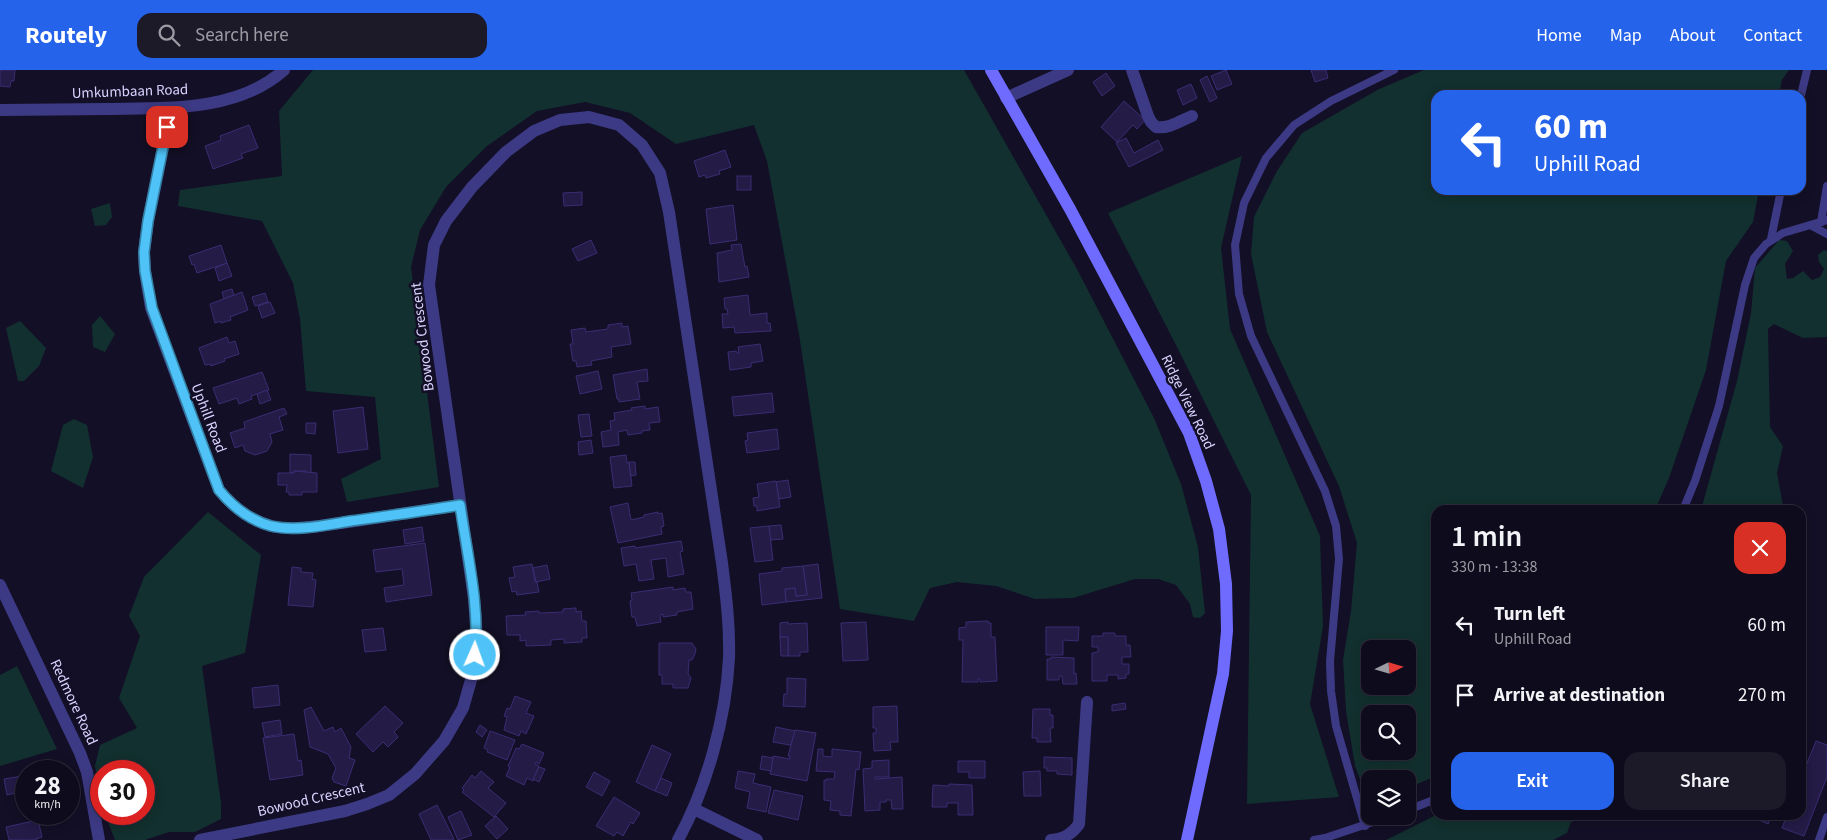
<!DOCTYPE html>
<html lang="en">
<head>
<meta charset="utf-8">
<style>
  :root { --surface:#0e0b1c; --page:#1c1929; --text:#f1f3f6; --muted:#9b9ba3; --line:#2e2b3b; --accent:#2563eb }
  body { margin:0; font-family:"Source Sans 3",sans-serif; background:var(--page); color:var(--text); height:100vh; display:flex; flex-direction:column; font-size:19px; white-space:nowrap }
  * { box-sizing:border-box; margin:0 }
  p { font-size:16px; color:var(--muted) }
  .icon { flex:none; width:28px; height:28px; fill:none; stroke:currentColor; stroke-width:2; stroke-linecap:round; stroke-linejoin:round }
  .map { position:relative; flex:1; overflow:hidden }
  .sheet { position:absolute; left:1431px; top:435px; width:375px; height:315px; display:flex; flex-direction:column; background:var(--surface); border-radius:15px; box-shadow:0 2px 12px #0003,0 0 0 1px var(--line) }
  .sheet>* { flex:none }
  .banner { position:absolute; left:1431px; top:20px; width:375px; height:105px; border-radius:15px; box-shadow:0 2px 12px #0003,0 0 0 1px var(--line); background:#2563eb; color:#fff; overflow:hidden }
  .needle { width:32px; rotate:85deg }
  .tools { position:absolute; left:1361px; top:570px; display:grid; gap:10px }
  .tools a { display:grid; place-items:center; width:55px; height:55px; border-radius:10px; background:var(--surface); box-shadow:0 2px 12px #0003,0 0 0 1px var(--line); font-size:25px }
  .speed { position:absolute; left:15px; top:690px; display:flex; gap:10px; font-size:25px; font-weight:700; text-align:center }
  .speed>* { display:grid; place-content:center; width:65px; height:65px; border-radius:50%; background:var(--surface); box-shadow:0 2px 12px #0003,0 0 0 1px var(--line); line-height:1 }
  .speed small { font-size:12px; font-weight:400 }
  .speed .limit { border:8px solid #d22; background:#fff; color:#111 }
  .pin { position:absolute; display:grid; place-items:center; width:42px; height:42px; color:#fff; margin:-21px; border-radius:10px; box-shadow:0 2px 8px #0006 }
  .me { position:absolute; width:55px; margin:-28px; rotate:2deg; stroke-linejoin:round; filter:drop-shadow(0 0 4px #0008) }
  .turn { display:flex; align-items:center; gap:18px; height:105px; padding:0 20px; font-size:22px }
  .turn .icon { width:65px; height:65px; stroke-width:2.5 }
  .turn b { display:block; font-size:35px; line-height:42px }
  .round { display:grid; place-items:center; flex:none; width:52px; height:52px; border-radius:15px; background:var(--page) }
  .head { display:flex; align-items:center; justify-content:space-between; height:85px; padding:0 20px }
  h1 { font-size:30px; font-weight:600; line-height:38px }
  .action { display:flex; gap:10px; margin-top:auto; padding:10px 20px }
  .action a { flex:1; height:58px; border-radius:15px; background:var(--accent); color:#fff; font-size:20px; font-weight:600; line-height:58px; text-align:center }
  .action a+a { background:var(--page); color:var(--text) }
  ul { padding:0; list-style:none }
  li { display:flex; align-items:center; gap:15px; height:70px; padding:0 20px }
  li div { flex:1 }
  li b { display:block; font-size:19px }
  li em { font-style:normal }
  header { display:flex; align-items:center; gap:30px; box-sizing:border-box; height:70px; padding:0 25px; background:var(--accent); color:#fff }
  header strong { font-size:24px }
  nav { display:flex; gap:28px; margin-inline-start:auto; font-size:18px }
  .search { width:350px; height:45px; background:var(--page); display:flex; align-items:center; gap:12px; box-sizing:border-box; padding:0 18px; border-radius:15px; color:var(--muted); font-size:19px }
  .map>svg:first-child { display:block }
</style>
</head>
<body>
<header>
<strong>Routely</strong>
<div class="search"><svg class="icon" aria-label="search" viewBox="0 0 24 24"><circle cx="10" cy="10" r="6"/><path d="M15 15l6 6"/></svg>Search here</div>
<nav><a>Home</a><a>Map</a><a>About</a><a>Contact</a></nav>
</header>
<div class="map">
<svg width="1827" height="770" viewBox="0 0 1827 770">
  <rect width="100%" height="100%" fill="#130f26"/>
  <g fill="#12302f" fill-rule="evenodd">
    <polygon points="313,0 964,0 1078,201 1154,348 1181,414 1198,477 1205,543 1200,548 1193,547 1190,534 1176,515 1158,509 1135,509 1073,528 1035,529 996,516 957,512 930,518 914,551 840,539 799,264 767,91 754,55 676,74 630,43 585,32 537,41 487,76 446,117 420,160 411,197 439,417 347,432 341,409 381,389 375,327 306,321 300,249 293,213 262,151 178,136 180,120 282,106 279,41"/>
    <path d="M1424 0H1789L1782 10 1779 25H1436V120H1759L1753 152 1726 191 1706 300 1669 408 1655 440H1436V706L1408 718V709H1370L1369 733 1355 696 1346 641 1343 590 1351 541 1357 473 1339 416 1267 262 1251 184 1254 147 1277 101 1302 63 1379 19ZM1370 579H1408V616H1370ZM1370 644H1408V681H1370Z"/>
    <polygon points="1242,86 1221,178 1230,259 1320,466 1323,556 1310,634 1339,727 1247,734 1251,425 1177,277 1108,143"/>
    <polygon points="110,133 112,147 106,155 95,156 91,139"/>
    <polygon points="1779,170 1787,171 1793,181 1785,194 1787,209 1793,208 1803,201 1812,210 1820,207 1824,199 1819,192 1818,185 1824,180 1827,181 1827,267 1803,268 1774,254 1768,259 1770,357 1783,376 1777,403 1783,436 1786,440 1701,440 1737,311 1751,243 1755,198"/>
    <polygon points="100,246 115,264 105,282 93,277 92,255"/>
    <polygon points="20,251 46,278 39,296 24,311 18,311 6,258"/>
    <polygon points="74,349 87,355 93,387 83,418 51,401 63,355"/>
    <polygon points="208,442 261,485 245,583 202,596 221,733 221,749 195,762 169,762 145,770 115,770 105,744 144,744 144,701 101,701 101,729 95,696 100,675 137,658 119,628 140,566 129,546 144,507"/>
    <polygon points="17,596 57,679 0,696 0,605"/>
    <polygon points="1436,745 1587,745 1585,748 1571,752 1567,763 1553,770 1386,770"/>
  </g>
  <g fill="#241b47" stroke="#3b2d73">
    <polygon points="0,0 15,0 14,11 11,11 10,17 0,16"/>
    <polygon points="1226,0 1232,14 1217,20 1211,6"/>
    <polygon points="1311,0 1326,0 1328,8 1315,12"/>
    <polygon points="1106,3 1115,16 1102,26 1093,12"/>
    <polygon points="1207,6 1217,28 1210,32 1200,10"/>
    <polygon points="1191,14 1197,28 1183,35 1177,20"/>
    <polygon points="1124,31 1145,50 1137,59 1133,55 1117,72 1101,57"/>
    <polygon points="249,55 258,78 241,84 243,88 213,99 205,76 221,70 220,66"/>
    <polygon points="1126,68 1134,83 1158,70 1163,80 1129,97 1116,73"/>
    <polygon points="725,80 731,97 719,101 720,104 706,108 705,105 699,107 694,91"/>
    <rect x="737" y="106" width="14" height="14"/>
    <polygon points="582,122 582,135 564,136 563,123"/>
    <polygon points="733,135 737,170 710,174 706,139"/>
    <polygon points="591,170 597,183 578,191 572,179"/>
    <polygon points="741,174 745,197 747,196 749,207 719,212 717,183 732,180 731,175"/>
    <polygon points="221,175 227,193 197,203 194,194 192,195 189,186"/>
    <polygon points="227,193 232,206 219,211 215,198"/>
    <polygon points="232,219 234,225 224,229 222,222"/>
    <polygon points="242,222 248,240 230,247 231,250 221,253 221,251 215,253 210,234"/>
    <polygon points="265,223 268,232 255,236 252,227"/>
    <polygon points="748,225 750,245 767,243 767,253 770,253 771,261 735,263 734,257 723,258 722,244 728,244 727,239 725,239 724,228"/>
    <polygon points="270,232 275,243 262,248 258,236"/>
    <polygon points="622,253 622,257 628,256 631,274 611,277 612,287 591,291 592,295 577,297 576,291 573,291 570,274 573,274 571,260 585,258 586,262 608,259 608,255"/>
    <polygon points="227,267 229,273 235,271 239,284 224,289 225,291 211,296 211,294 205,295 199,278"/>
    <polygon points="760,274 763,291 751,293 751,297 730,300 728,282 736,281 737,283 739,283 738,277"/>
    <polygon points="647,299 648,311 637,312 640,329 619,332 619,329 617,329 613,305"/>
    <polygon points="598,301 602,319 580,324 576,306"/>
    <polygon points="262,302 269,320 251,326 252,329 239,334 237,328 219,334 213,318"/>
    <polygon points="267,320 271,330 260,334 257,324"/>
    <polygon points="772,323 774,342 734,346 732,327"/>
    <polygon points="645,336 645,339 658,337 660,352 649,353 650,360 642,361 642,363 628,365 627,360 618,362 619,375 603,377 601,362 611,360 610,351 615,350 614,343 632,340 631,338"/>
    <polygon points="363,337 368,379 338,383 333,341"/>
    <polygon points="284,338 287,344 279,347 283,360 270,364 272,372 267,381 255,385 245,381 243,375 235,378 230,363 245,358 244,352"/>
    <polygon points="589,344 592,366 581,367 578,345"/>
    <polygon points="306,353 316,353 315,364 306,363"/>
    <polygon points="777,359 779,379 747,383 745,371 748,370 747,363"/>
    <polygon points="591,370 593,383 579,385 578,372"/>
    <polygon points="290,384 311,385 311,403 306,403 306,401 294,401 294,403 290,403"/>
    <polygon points="626,385 627,393 629,392 632,416 614,418 610,387"/>
    <polygon points="629,392 635,392 636,405 631,406"/>
    <polygon points="294,401 317,403 317,422 302,422 302,425 289,425 289,422 286,422 287,415 278,415 278,403 294,403"/>
    <polygon points="788,410 791,427 779,429 776,412"/>
    <polygon points="776,411 780,437 757,441 757,436 754,436 753,428 759,427 757,414"/>
    <polygon points="628,433 631,450 644,447 644,445 658,442 658,444 662,443 664,456 661,457 662,464 618,473 610,437"/>
    <polygon points="781,455 783,469 770,470 769,456"/>
    <polygon points="769,456 773,490 755,492 750,458"/>
    <polygon points="422,457 424,471 405,474 403,460"/>
    <polygon points="681,471 683,481 680,482 684,504 668,507 666,488 651,490 654,509 639,511 636,494 624,496 621,478 635,476 635,478"/>
    <polygon points="425,473 432,525 386,532 384,518 404,515 402,499 376,502 373,480"/>
    <polygon points="532,494 535,512 537,512 539,522 517,525 516,521 512,522 509,508 515,507 513,497"/>
    <polygon points="818,494 822,528 786,532 785,519 795,518 796,526 807,525 803,496"/>
    <polygon points="547,495 550,509 536,512 533,498"/>
    <polygon points="803,496 807,525 796,526 795,518 785,519 786,532 762,535 759,504 782,501 782,498"/>
    <polygon points="292,497 301,498 301,502 313,503 312,509 316,510 313,537 288,535"/>
    <polygon points="673,517 673,520 685,518 686,522 691,522 693,539 677,542 677,545 663,547 663,544 660,545 661,552 637,556 635,547 632,547 630,531 632,530 631,523"/>
    <polygon points="576,538 576,542 581,541 582,551 586,551 587,568 582,568 582,572 564,573 564,569 551,570 551,575 526,576 526,570 520,571 520,565 507,565 506,546 526,545 525,542 539,541 539,543 563,542 563,539"/>
    <polygon points="988,551 989,553 991,553 991,567 995,567 997,611 980,612 980,609 978,609 978,612 962,612 963,570 959,570 959,558 966,557 966,552"/>
    <polygon points="788,552 788,554 807,553 808,582 800,582 800,586 788,586 788,567 780,567 780,553"/>
    <polygon points="866,552 868,590 843,591 841,553"/>
    <polygon points="1046,557 1079,557 1078,571 1063,570 1063,585 1046,585"/>
    <polygon points="383,558 386,580 365,582 362,560"/>
    <polygon points="1103,563 1115,563 1115,566 1126,566 1126,575 1130,575 1131,587 1122,587 1122,594 1129,594 1129,604 1126,604 1126,608 1118,609 1118,605 1107,605 1107,611 1092,611 1092,583 1098,582 1098,577 1092,577 1092,566 1103,566"/>
    <polygon points="780,567 788,567 788,586 781,586"/>
    <polygon points="659,573 692,573 696,579 695,584 692,590 689,590 688,604 691,608 688,618 673,618 673,614 662,614 662,605 659,605"/>
    <polygon points="1051,587 1074,588 1074,604 1076,603 1077,614 1063,614 1062,606 1059,606 1059,610 1047,610 1047,589 1051,589"/>
    <polygon points="787,608 806,609 805,637 783,636 784,624 787,624"/>
    <polygon points="278,615 280,635 254,638 252,618"/>
    <polygon points="515,626 531,632 526,643 534,646 526,664 521,661 519,666 504,660 507,647 504,646 507,638 510,639"/>
    <polygon points="1125,633 1126,639 1112,641 1112,635"/>
    <polygon points="385,636 403,653 394,662 398,667 388,677 383,672 373,682 356,664"/>
    <polygon points="897,636 898,672 890,672 891,680 874,681 873,663 876,663 876,658 873,658 873,637"/>
    <polygon points="311,637 324,661 333,657 335,662 341,658 351,677 349,688 355,690 346,716 334,712 332,708 336,698 328,684 310,677 304,640"/>
    <polygon points="1033,639 1050,639 1050,645 1053,645 1053,658 1050,658 1051,672 1037,672 1037,668 1032,668"/>
    <polygon points="280,650 282,664 265,667 262,653"/>
    <polygon points="480,655 487,660 482,667 476,662"/>
    <polygon points="776,657 795,661 792,674 790,675 773,672"/>
    <polygon points="795,660 816,663 807,711 770,704 773,686 790,689 790,686 788,686"/>
    <polygon points="490,661 515,670 507,690 487,682 488,680 484,678"/>
    <polygon points="294,664 298,691 301,690 303,705 270,710 263,668"/>
    <polygon points="1816,671 1827,675 1827,707 1804,766 1782,758 1787,745 1801,745 1801,708"/>
    <polygon points="522,674 544,683 539,694 536,692 535,694 539,696 533,711 527,708 524,715 506,706 510,697 508,696 516,678 519,679"/>
    <polygon points="652,675 671,684 655,721 636,712"/>
    <polygon points="818,679 823,679 823,686 832,687 832,679 861,682 859,700 856,699 851,746 840,745 840,741 830,740 831,731 824,730 824,710 826,711 826,709 834,709 835,702 816,701"/>
    <polygon points="762,686 773,688 771,701 760,699"/>
    <polygon points="1044,687 1072,688 1072,705 1057,704 1057,701 1047,701 1047,698 1044,698"/>
    <polygon points="889,690 889,707 875,707 875,709 902,707 903,739 892,739 891,730 886,730 886,732 880,732 880,740 865,741 863,699 872,698 872,691"/>
    <polygon points="958,691 985,691 985,708 969,708 969,702 958,702"/>
    <polygon points="539,697 545,699 539,712 533,709"/>
    <polygon points="481,701 494,712 488,718 506,733 494,747 462,722 464,720 462,718 472,705 475,708"/>
    <polygon points="738,701 755,704 753,713 771,717 766,742 747,738 750,722 735,718"/>
    <polygon points="1040,701 1041,726 1024,726 1023,702"/>
    <polygon points="594,702 610,711 602,726 586,717"/>
    <polygon points="22,706 25,721 7,725 4,709"/>
    <polygon points="661,708 672,713 667,726 655,721"/>
    <polygon points="949,714 972,715 973,745 958,745 958,733 947,733 947,737 932,737 933,715 949,716"/>
    <polygon points="774,720 803,726 798,750 768,743"/>
    <polygon points="614,727 640,743 633,754 631,752 623,766 617,762 614,766 596,756"/>
    <polygon points="437,735 454,769 453,770 431,770 419,744"/>
    <polygon points="461,741 472,765 458,770 448,747"/>
    <polygon points="1748,745 1772,745 1768,754"/>
    <polygon points="496,746 508,759 497,769 485,756"/>
    <polygon points="38,750 42,767 36,769 37,770 9,770 6,757"/>
  </g>
  <g fill="none" stroke-linecap="round" stroke-linejoin="round">
    <g stroke="#3d3a85" stroke-width="8">
      <polyline points="1801,25 1807,0"/>
      <polyline points="1821,152 1827,116"/>
      <polyline points="1812,156 1827,164"/>
      <polyline points="1771,169 1781,120"/>
      <polyline points="1683,440 1695,411 1719,336 1745,215 1754,188 1766,174 1783,163 1827,150"/>
      <polyline points="1408,740 1436,729"/>
      <polyline points="1365,756 1336,656 1331,621 1330,591 1339,489 1336,456 1325,421 1251,266 1239,224 1235,175 1244,133 1266,88 1294,55 1331,31 1394,0"/>
      <polyline points="1314,770 1325,768 1391,746"/>
      <polyline points="1819,770 1827,747"/>
    </g>
    <g stroke="#3d3a85" stroke-width="12">
      <path d="M1132 0 1148 46 1151 52 1156 57C1169 59 1180 51 1192 46"/>
      <polyline points="1006,28 1068,0"/>
      <path d="M171 38 148 151 144 182 145 201 151 238 219 420C233 437 249 450 271 456 296 462 330 454 355 451 390 446 425 440 460 435"/>
      <path d="M0 40C36 40 72 39 108 39 166 38 237 42 284 0"/>
      <polyline points="0,515 80,683 87,702 99,770"/>
      <polyline points="694,739 757,770"/>
      <path d="M200 770 345 741 367 734 389 725 415 704 444 671 463 638 473 603 477 567 474 529 429 215 434 175 446 151 472 117 506 82 534 61 560 50 589 47 619 55 642 75 660 103 669 142 722 493C726 525 730 556 729 588 726 648 707 717 678 770"/>
      <path d="M1051 770C1064 769 1072 764 1079 754L1087 632"/>
    </g>
    <polyline stroke="#6f6bff" stroke-width="12" points="991,0 1070,139 1189,363 1206,411 1219,459 1226,514 1227,561 1223,604 1187,770"/>
  </g>
  <g fill="none" stroke-linecap="round" stroke-linejoin="round">
    <g stroke="#337fa1" stroke-width="12">
      <path id="route" d="M167 57 148 151 144 182 145 201 152 238 219 420C233 437 249 450 271 456 296 462 326 455 351 451 387 446 424 441 460 435 467 484 480 536 475 585"/>
    </g>
    <use href="#route" stroke="#4fc3f7" stroke-width="9"/>
  </g>
  <g text-anchor="middle" stroke-width="5" stroke-linejoin="round" paint-order="stroke">
    <g font-size="15" fill="#d9d4ff" stroke="#130f26">
      <text transform="translate(130 21) rotate(-2)" y="5">Umkumbaan Road</text>
      <text transform="translate(422 267) rotate(-97)" y="5">Bowood Crescent</text>
      <text transform="translate(1188 332) rotate(64)" y="5">Ridge View Road</text>
      <text transform="translate(209 348) rotate(69)" y="5">Uphill Road</text>
      <text transform="translate(74 632) rotate(65)" y="5">Redmore Road</text>
      <text transform="translate(311 729) rotate(-13)" y="5">Bowood Crescent</text>
    </g>
  </g>
</svg>
<div class="tools">
<a><svg class="needle" viewBox="-14 -14 28 28"><path d="M0-13l5 13h-10z" fill="#e53935"/><path d="M0 13l5-13h-10z" fill="#9b9ba3"/></svg></a>
<a><svg class="icon" aria-label="search" viewBox="0 0 24 24"><circle cx="10" cy="10" r="6"/><path d="M15 15l6 6"/></svg></a>
<a><svg class="icon" aria-label="layers" viewBox="0 0 24 24"><path d="M12 4l9 5-9 5-9-5zM3 14l9 5 9-5"/></svg></a>
</div>
<div class="speed"><div>28<small>km/h</small></div><div class="limit">30</div></div>
<div class="pin" style="left:167px;top:57px;background:#d93025"><svg class="icon" aria-label="arrive" viewBox="0 0 24 24"><path d="M6 21V4h12l-3 4 3 4H6"/></svg></div>
<svg class="me" style="left:475px;top:585px" viewBox="-20 -20 40 40"><circle r="17" fill="#4fc3f7" stroke="#fff" stroke-width="3"/><path d="M0-11L8 9 0 5-8 9z" fill="#fff"/></svg>
<div class="banner">
<div class="turn"><svg class="icon" aria-label="left" viewBox="0 0 24 24"><path d="M17 20v-9H6M10 6l-5 5 5 5"/></svg><div><b>60 m</b>Uphill Road</div></div>
</div>
<section class="sheet">
<div class="head"><div><h1>1 min</h1><p>330 m · 13:38</p></div><a class="round" style="background:#d93025;color:#fff"><svg class="icon" aria-label="close" viewBox="0 0 24 24"><path d="M6 6l12 12M18 6L6 18"/></svg></a></div>
<ul>
<li><svg class="icon" aria-label="left" viewBox="0 0 24 24"><path d="M17 20v-9H6M10 6l-5 5 5 5"/></svg><div><b>Turn left</b><p>Uphill Road</p></div><em>60 m</em></li>
<li><svg class="icon" aria-label="arrive" viewBox="0 0 24 24"><path d="M6 21V4h12l-3 4 3 4H6"/></svg><div><b>Arrive at destination</b></div><em>270 m</em></li>
</ul>
<div class="action"><a>Exit</a><a>Share</a></div>
</section>
</div>
</body>
</html>
